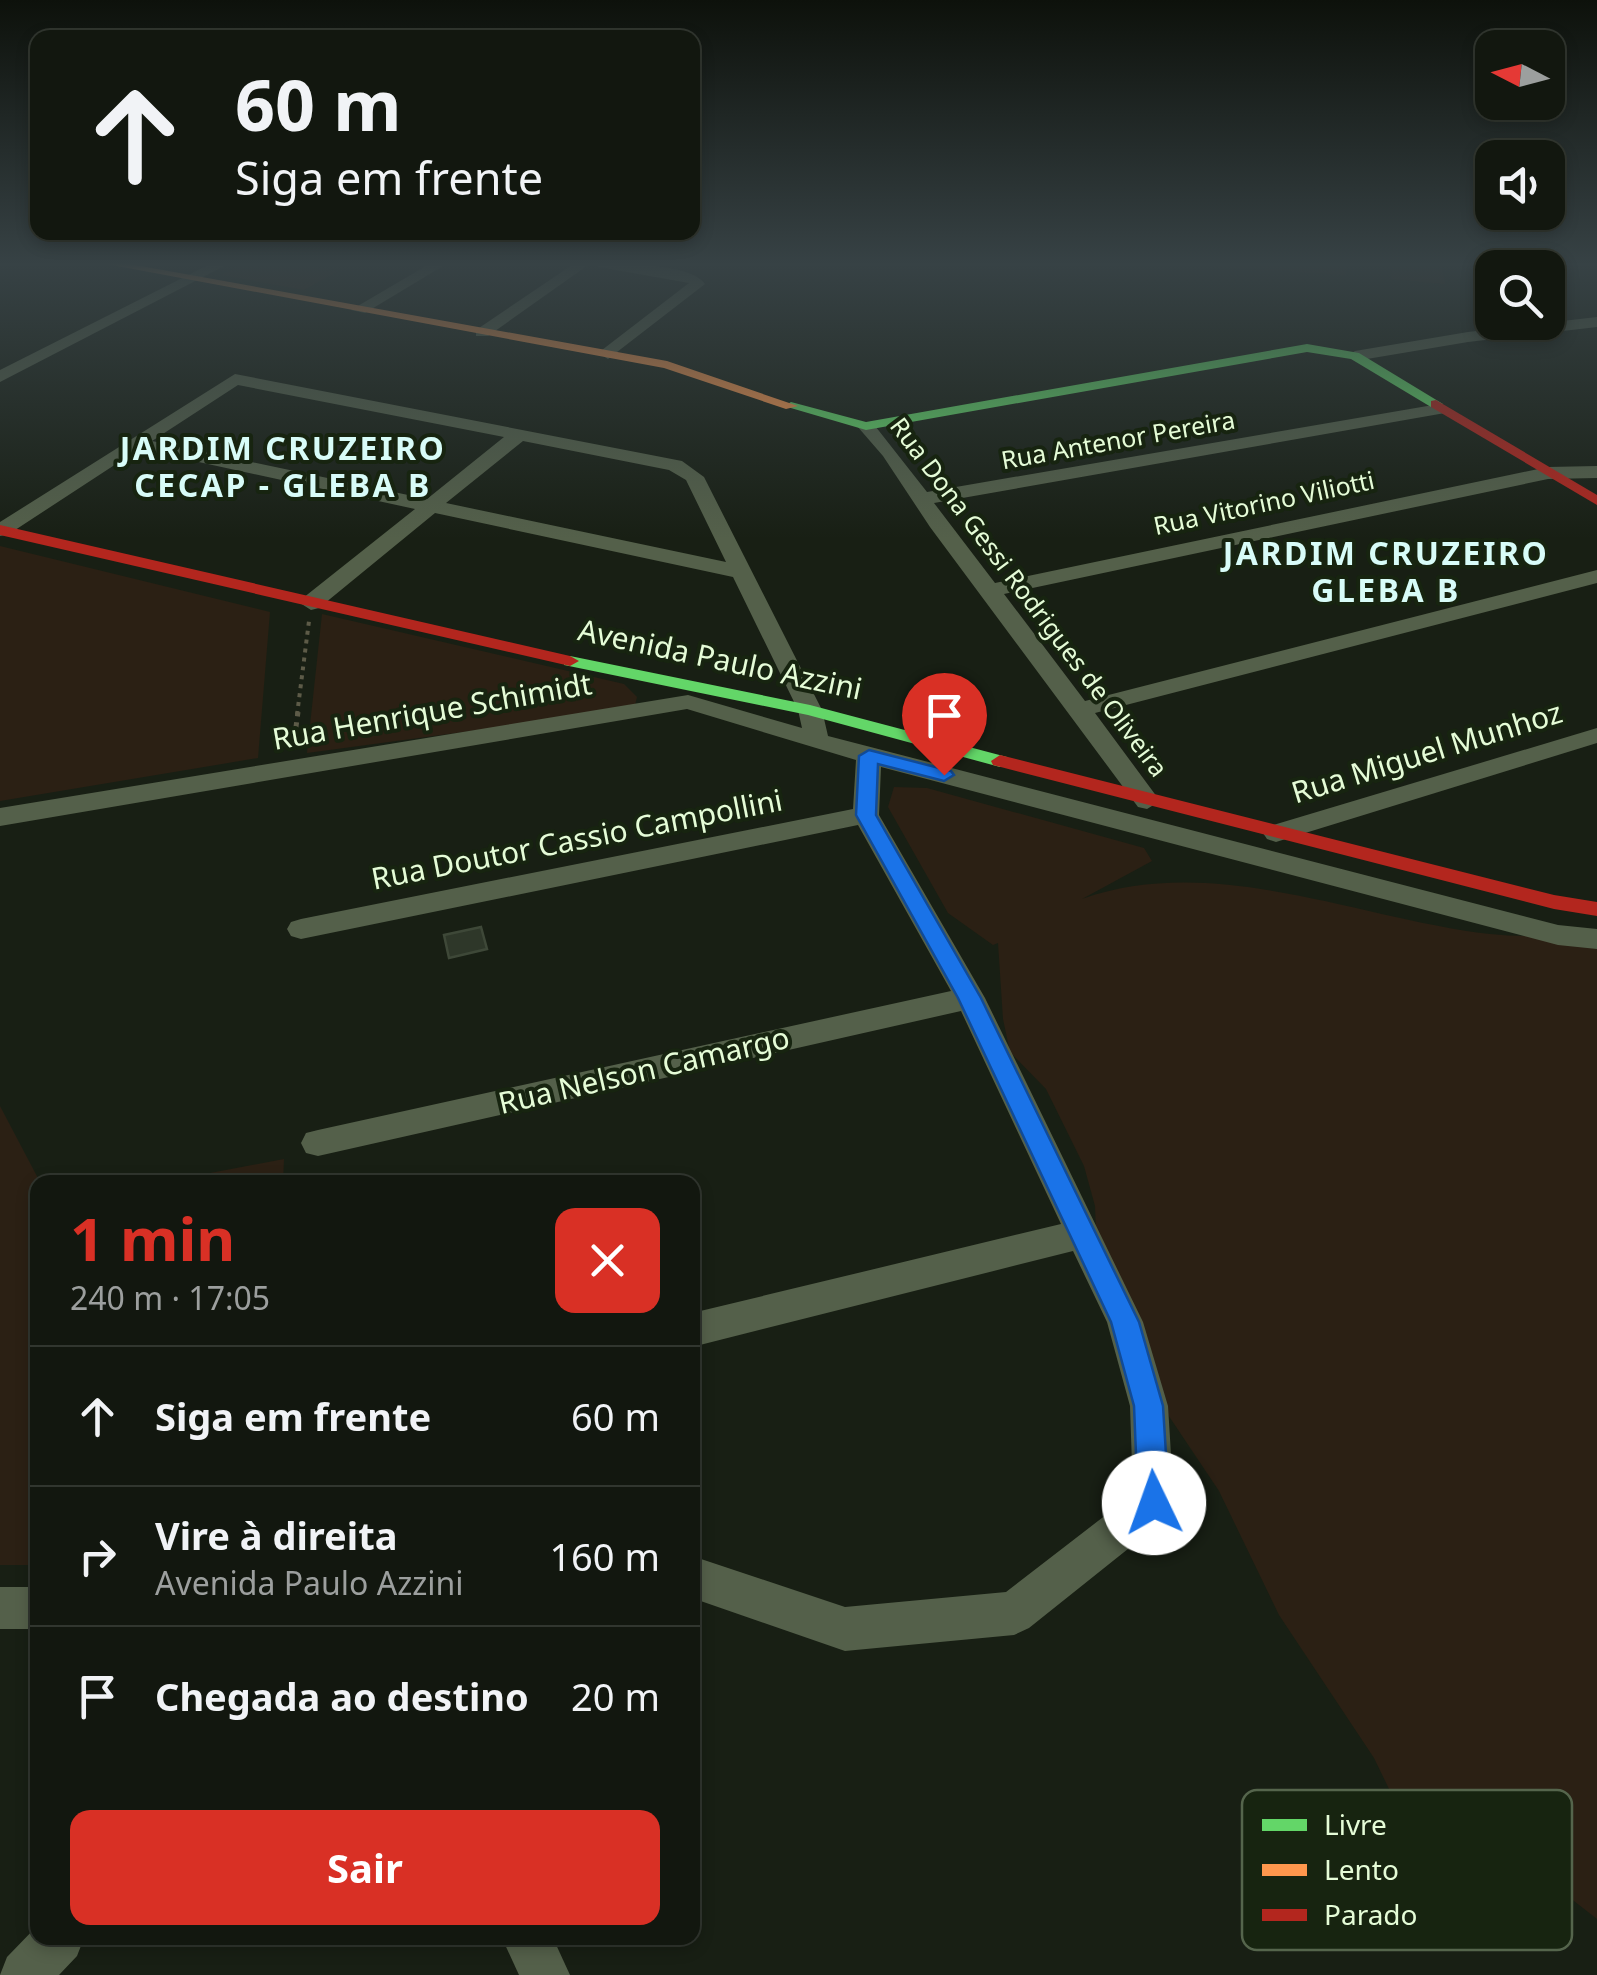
<!DOCTYPE html>
<html lang="pt">
<head>
<meta charset="utf-8">
<style>
  :root { --surface:#12170f; --page:#1b2018; --text:#f1f3f6; --muted:#9c9f9e; --line:#31362f; --accent:#d93025 }
  body { margin:0; font-family:"Noto Sans",sans-serif; background:var(--page); color:var(--text); height:100vh; display:flex; flex-direction:column; font-size:38px; white-space:nowrap }
  * { box-sizing:border-box; margin:0 }
  p { font-size:32px; color:var(--muted) }
  .icon { flex:none; width:55px; height:55px; fill:none; stroke:currentColor; stroke-width:2; stroke-linecap:round; stroke-linejoin:round }
  .map { position:relative; flex:1; overflow:hidden }
  .details { position:absolute; left:30px; top:1175px; width:670px; height:770px; display:flex; flex-direction:column; background:var(--surface); border-radius:20px; box-shadow:0 5px 15px #0003,0 0 0 2px var(--line) }
  .details>* { flex:none }
  .top-card { position:absolute; left:30px; top:30px; width:670px; height:210px; border-radius:20px; box-shadow:0 5px 15px #0003,0 0 0 2px var(--line); background:#12170f; color:var(--text); overflow:hidden }
  .needle { width:65px; rotate:276deg }
  .fabs { position:absolute; left:1475px; top:30px; display:grid; gap:20px }
  .fabs a { display:grid; place-items:center; width:90px; height:90px; border-radius:20px; background:var(--surface); box-shadow:0 5px 15px #0003,0 0 0 2px var(--line); font-size:50px }
  .pin { position:absolute; display:grid; place-items:center; width:85px; height:85px; color:#fff; margin:-102px -42px; border-radius:50% 50% 50% 0; rotate:-45deg; box-shadow:0 0 10px #0007 }
  .pin .icon { rotate:45deg }
  .me { position:absolute; width:110px; margin:-55px; rotate:357deg; stroke-linejoin:round; filter:drop-shadow(0 0 8px #0008) }
  .turn { display:flex; align-items:center; gap:35px; height:210px; padding:0 40px; font-size:45px }
  .turn .icon { width:130px; height:130px; stroke-width:2.5 }
  .turn b { display:block; font-size:70px; line-height:85px }
  .round { display:grid; place-items:center; flex:none; width:105px; height:105px; border-radius:20px; background:var(--page) }
  .headline { display:flex; align-items:center; justify-content:space-between; height:170px; padding:0 40px }
  h1 { font-size:60px; font-weight:700; line-height:75px; color:var(--accent) }
  .button { display:flex; gap:20px; margin-top:auto; padding:20px 40px }
  .button a { flex:1; height:115px; border-radius:20px; background:var(--accent); color:#fff; font-size:40px; font-weight:700; line-height:115px; text-align:center }
  ul { padding:0; list-style:none }
  li { display:flex; align-items:center; gap:30px; height:140px; padding:0 40px; border-top:2px solid var(--line) }
  li div { flex:1 }
  li b { display:block; font-size:38px }
  li em { font-style:normal }
  .map>svg:first-child { display:block }
</style>
</head>
<body>
<div class="map">
<svg width="1597" height="1975" viewBox="0 0 1597 1975">
  <rect width="100%" height="100%" fill="#181f14"/>
  <g fill="#2b2014">
    <polygon points="245,263 290,263 338,271 304,290 221,275"/>
    <polygon points="1163,263 1344,263 1346,275"/>
    <polygon points="1389,263 1441,263 1445,284 1391,279"/>
    <polygon points="0,546 270,612 258,758 0,801"/>
    <polygon points="322,614 624,684 637,697 634,709 307,753"/>
    <path d="M894 787 927 788 1144 848 1152 861 1082 899C1213 852 1360 919 1490 934 1525 938 1562 934 1597 935V1919L1456 1809 1391 1793 1374 1758 1279 1615 1219 1491 1110 1328 1097 1256 1095 1206 1084 1166 1046 1089 1010 1052 1003 1019 998 943 993 945 948 913 888 807Z"/>
    <polygon points="0,1106 40,1182 37,1565 0,1565"/>
    <polygon points="284,1159 283,1182 163,1182"/>
  </g>
  <polygon fill="#2e3729" stroke="#3e4838" stroke-width="2.5" points="481,927 487,949 449,958 444,935"/>
  <g fill="none" stroke-linecap="round" stroke-linejoin="round">
    <polyline stroke="#5d5b48" stroke-width="4" stroke-dasharray="4 5" stroke-linecap="butt" points="297,715 309,621"/>
    <polyline stroke="#5d5b48" stroke-width="5" stroke-dasharray="5 6" stroke-linecap="butt" points="293,749 298,712"/>
    <g fill="#54604a" fill-rule="evenodd">
      <polygon points="212,263 230,263 0,382 0,370"/>
      <polygon points="431,263 448,263 365,313 351,310"/>
      <polygon points="575,263 591,263 488,336 476,336 476,330"/>
      <path d="M592 263C617 263 691 263 705 284L608 359 600 354 602 350 689 283 599 267Z"/>
      <polygon points="1597,317 1597,327 1468,342 1355,361 1347,356 1355,351 1468,332"/>
      <path d="M235 374 682 461 704 477 822 710 828 736 1558 925 1597 929V949L1558 945 881 767 879 815 985 998 1143 1322 1168 1406 1174 1503 1168 1517 1029 1628 1014 1635 845 1651 692 1598V1556L845 1607 1006 1592 1133 1494 1130 1406 1107 1322 1073 1251 692 1347V1313L1061 1224 961 1011 318 1156 306 1153 301 1143 306 1133 318 1130 951 991 858 825 301 939 291 936 287 929 291 922 301 919 853 809 856 760 687 709 0 826V808L688 695 802 728 798 710 733 577 435 513 319 608 311 610 300 603 303 598 415 509 139 449 9 534 0 536V522ZM238 385 504 437 427 499 152 441ZM523 441 669 470 686 480 726 562 446 503Z"/>
      <polygon points="1439,404 1448,409 1445,413 934,503 995,583 1548,467 1597,466 1597,478 1548,479 1004,594 1085,701 1597,570 1597,583 1095,713 1160,801 1147,809 1138,807 930,527 883,456 857,426 860,422 872,422 927,492"/>
      <polygon points="1597,728 1597,743 1276,842 1267,839 1263,833 1267,827"/>
      <rect x="0" y="1587" width="38" height="42"/>
      <polygon points="38,1925 38,1938 84,1938 77,1956 59,1975 0,1975 7,1957"/>
      <polygon points="502,1938 553,1938 570,1975 519,1975"/>
    </g>
    <g fill="#63d668" fill-rule="evenodd">
      <polygon points="1307,344 1359,353 1443,404 1431,407 1351,359 1307,352 866,430 784,406 791,402 866,422"/>
      <polygon points="570,656 810,705 1007,757 1009,761 1000,767 808,715 564,665 564,657"/>
    </g>
    <polygon fill="#ff974d" fill-rule="evenodd" points="101,263 124,263 667,361 798,406 786,409 664,368"/>
    <g fill="#b3261e" fill-rule="evenodd">
      <polygon points="1436,400 1597,495 1597,505 1431,407 1431,401"/>
      <polygon points="0,525 570,656 579,661 570,666 0,535"/>
      <polygon points="1000,755 1554,895 1597,902 1597,916 1554,909 993,765 991,761"/>
    </g>
  </g>
  <linearGradient id="sky" x2="0" y2="1"><stop stop-color="#0d110b"/><stop offset="0.49" stop-color="#374245"/><stop offset="1" stop-color="#374245" stop-opacity="0"/></linearGradient>
  <rect width="1597" height="539" fill="url(#sky)"/>
  <polygon fill="#1a73e8" stroke="#114b97" stroke-width="2.5" points="869,750 951,771 954,775 944,781 878,764 876,815 981,998 1139,1322 1163,1406 1169,1503 1164,1514 1154,1518 1143,1514 1138,1503 1134,1406 1111,1322 958,998 856,815 859,756"/>
  <g text-anchor="middle" stroke-width="8" stroke-linejoin="round" paint-order="stroke">
    <g font-size="25" fill="#e5fcd7" stroke="#172410">
      <text transform="translate(1118 440) rotate(-10)" y="9">Rua Antenor Pereira</text>
      <text transform="translate(1264 503) rotate(-12)" y="9">Rua Vitorino Viliotti</text>
      <text transform="translate(1029 597) rotate(53)" y="9">Rua Dona Gessi Rodrigues de Oliveira</text>
    </g>
    <g font-size="30" fill="#e5fcd7" stroke="#172410">
      <text transform="translate(720 660) rotate(12)" y="10">Avenida Paulo Azzini</text>
      <text transform="translate(432 712) rotate(-10)" y="10">Rua Henrique Schimidt</text>
      <text transform="translate(1427 753) rotate(-17)" y="10">Rua Miguel Munhoz</text>
      <text transform="translate(577 840) rotate(-11)" y="10">Rua Doutor Cassio Campollini</text>
      <text transform="translate(644 1071) rotate(-13)" y="10">Rua Nelson Camargo</text>
    </g>
    <g font-size="32" font-weight="bold" letter-spacing="2.5" fill="#d8fcf8" stroke="#172410">
      <text x="283" y="460">JARDIM CRUZEIRO<tspan x="283" dy="37">CECAP - GLEBA B</tspan></text>
      <text x="1386" y="565">JARDIM CRUZEIRO<tspan x="1386" dy="37">GLEBA B</tspan></text>
    </g>
  </g>
  <rect x="1242" y="1790" width="330" height="160" rx="15" fill="#172410" stroke="#55654c" stroke-width="2.5"/>
  <rect x="1262" y="1819" width="45" height="12" fill="#63d668"/>
  <rect x="1262" y="1864" width="45" height="12" fill="#ff974d"/>
  <rect x="1262" y="1909" width="45" height="12" fill="#b3261e"/>
  <g font-size="28" fill="#e5fcd7">
    <text x="1324" y="1835">Livre</text>
    <text x="1324" y="1880">Lento</text>
    <text x="1324" y="1925">Parado</text>
  </g>
</svg>
<div class="fabs">
<a><svg class="needle" viewBox="-14 -14 28 28"><path d="M0-13l5 13h-10z" fill="#e53935"/><path d="M0 13l5-13h-10z" fill="#9c9f9e"/></svg></a>
<a><svg class="icon" aria-label="sound" viewBox="0 0 24 24"><path d="M4 9h4l5-4v14l-5-4H4zM17 9q2 3 0 6"/></svg></a>
<a><svg class="icon" aria-label="search" viewBox="0 0 24 24"><circle cx="10" cy="10" r="6"/><path d="M15 15l6 6"/></svg></a>
</div>
<div class="pin" style="left:944px;top:775px;background:#d93025"><svg class="icon" aria-label="arrive" viewBox="0 0 24 24"><path d="M6 21V4h12l-3 4 3 4H6"/></svg></div>
<svg class="me" style="left:1154px;top:1503px" viewBox="-20 -20 40 40"><circle r="19" fill="#fff"/><path d="M0-13L10 11 0 6-10 11z" fill="#1a73e8"/></svg>
<div class="top-card">
<div class="turn"><svg class="icon" aria-label="ahead" viewBox="0 0 24 24"><path d="M12 20V5M6 11l6-6 6 6"/></svg><div><b>60 m</b>Siga em frente</div></div>
</div>
<section class="details">
<div class="headline"><div><h1>1 min</h1><p>240 m · 17:05</p></div><a class="round" style="background:#d93025;color:#fff"><svg class="icon" aria-label="close" viewBox="0 0 24 24"><path d="M6 6l12 12M18 6L6 18"/></svg></a></div>
<ul>
<li><svg class="icon" aria-label="ahead" viewBox="0 0 24 24"><path d="M12 20V5M6 11l6-6 6 6"/></svg><div><b>Siga em frente</b></div><em>60 m</em></li>
<li><svg class="icon" aria-label="right" viewBox="0 0 24 24"><path d="M7 20v-9h11M14 6l5 5-5 5"/></svg><div><b>Vire à direita</b><p>Avenida Paulo Azzini</p></div><em>160 m</em></li>
<li><svg class="icon" aria-label="arrive" viewBox="0 0 24 24"><path d="M6 21V4h12l-3 4 3 4H6"/></svg><div><b>Chegada ao destino</b></div><em>20 m</em></li>
</ul>
<div class="button"><a>Sair</a></div>
</section>
</div>
</body>
</html>
